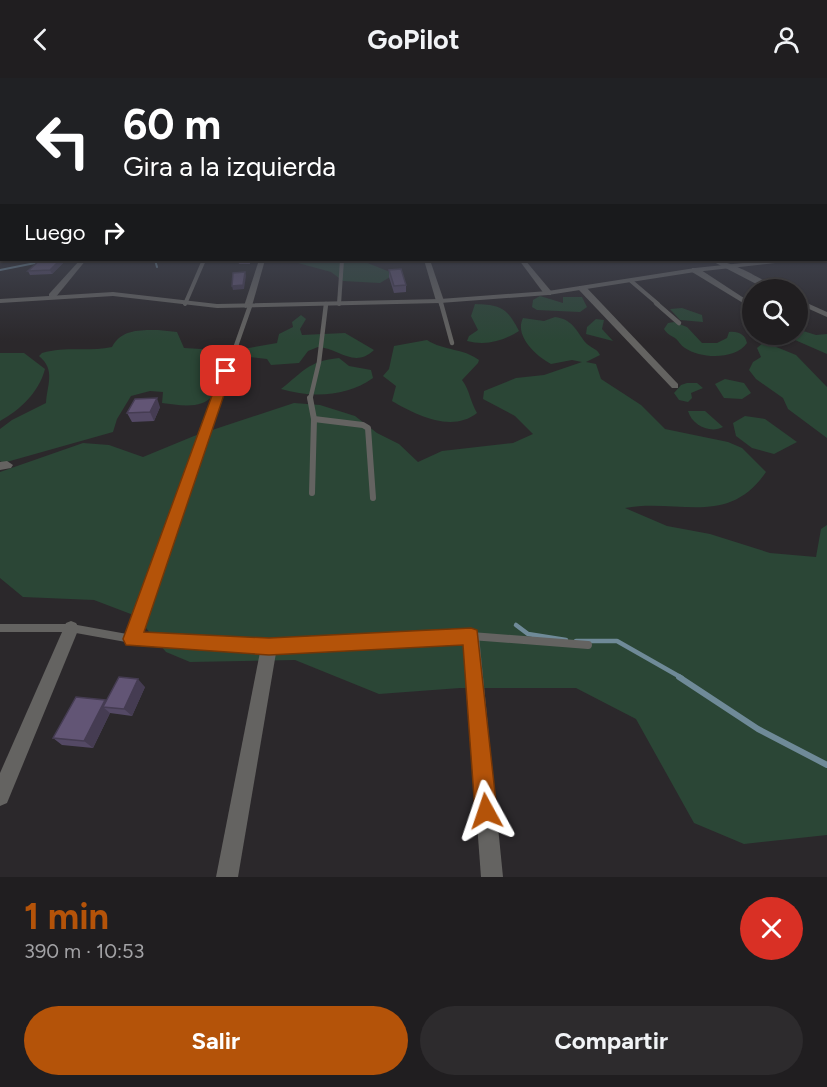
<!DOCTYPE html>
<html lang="es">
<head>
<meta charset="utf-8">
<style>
  :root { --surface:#201e20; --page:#2d2b2d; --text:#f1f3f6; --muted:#a2a2a5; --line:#3d3c3e; --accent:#b45309 }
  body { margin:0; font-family:Figtree,sans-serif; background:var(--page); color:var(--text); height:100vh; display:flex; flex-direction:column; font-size:22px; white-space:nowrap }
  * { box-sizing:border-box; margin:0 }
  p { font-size:20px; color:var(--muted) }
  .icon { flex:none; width:33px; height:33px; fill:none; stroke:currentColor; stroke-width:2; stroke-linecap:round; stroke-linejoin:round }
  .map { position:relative; height:799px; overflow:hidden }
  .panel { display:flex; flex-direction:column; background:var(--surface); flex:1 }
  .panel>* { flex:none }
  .top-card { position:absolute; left:0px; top:0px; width:828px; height:183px; box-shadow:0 2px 4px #0004,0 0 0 2px var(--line); background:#202124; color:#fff; overflow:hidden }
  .tools { position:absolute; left:742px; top:201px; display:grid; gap:12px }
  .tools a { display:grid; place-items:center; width:66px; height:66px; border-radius:50%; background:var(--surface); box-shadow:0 2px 4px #0004,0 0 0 2px var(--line); font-size:30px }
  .pin { position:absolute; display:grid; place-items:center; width:51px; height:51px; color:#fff; margin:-26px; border-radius:12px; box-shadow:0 3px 9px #0006 }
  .me { position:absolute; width:66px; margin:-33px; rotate:355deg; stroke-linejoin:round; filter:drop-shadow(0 0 4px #0008) }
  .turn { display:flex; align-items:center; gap:21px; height:126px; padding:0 24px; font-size:27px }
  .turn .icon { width:78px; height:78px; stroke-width:2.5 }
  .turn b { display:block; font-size:42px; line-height:51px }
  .then { display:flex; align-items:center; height:57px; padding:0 24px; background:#0003; gap:12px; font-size:22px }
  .round { display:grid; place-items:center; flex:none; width:63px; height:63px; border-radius:32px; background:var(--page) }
  .headline { display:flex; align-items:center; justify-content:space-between; height:102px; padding:0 24px }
  h1 { font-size:36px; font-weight:700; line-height:45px; color:var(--accent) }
  .button { display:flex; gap:12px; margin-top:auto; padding:12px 24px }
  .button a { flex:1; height:69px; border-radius:36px; background:var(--accent); color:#fff; font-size:24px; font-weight:700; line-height:69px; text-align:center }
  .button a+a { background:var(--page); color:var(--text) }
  header { display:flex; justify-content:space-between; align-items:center; height:78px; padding:0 24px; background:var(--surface); font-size:27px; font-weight:700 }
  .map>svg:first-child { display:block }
</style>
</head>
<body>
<header><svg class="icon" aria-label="back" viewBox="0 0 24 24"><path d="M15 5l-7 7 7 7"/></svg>GoPilot<svg class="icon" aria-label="person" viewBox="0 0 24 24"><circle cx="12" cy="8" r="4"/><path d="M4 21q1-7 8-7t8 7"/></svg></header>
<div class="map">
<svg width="827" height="799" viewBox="0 0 827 799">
  <rect width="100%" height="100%" fill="#2b282b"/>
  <g fill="#2b4636">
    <polygon points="287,182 360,182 395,196 380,205 343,203 331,194"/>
    <polygon points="540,218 563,225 563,219 582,219 587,229 580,234 537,232 532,229 533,222"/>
    <path d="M475 226C500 227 507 229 519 253 503 263 486 268 467 263L469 258 478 252 471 238Z"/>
    <polygon points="682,230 702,237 703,244 680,242 670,231"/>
    <path d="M301 237 306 241 300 251 302 257 345 255 374 272C354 291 339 270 318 269L308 273 299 285 271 287 267 281 233 277 237 272 277 265 279 256 293 249 292 244Z"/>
    <path d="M555 239C572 241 576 252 585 264 590 270 597 270 600 277L586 284 596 286 601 301 641 327 665 351 728 364 742 370 766 394C728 450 678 420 625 430L667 448 710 456 770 475 816 479 821 451 827 447V757L744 766 694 745 636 641 576 610H460L379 616 295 582 190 584 166 574 136 538 94 522 23 519 0 500V394L83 365 109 367 143 379 194 358 294 325 320 327 355 338 377 355 399 366 418 384 442 373 513 365 533 356 515 338 483 321 484 313 516 300 544 297 582 284 572 282 551 286C536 278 514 258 523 240L544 243Z"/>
    <polygon points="596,241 604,242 602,251 613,263 586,256 587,249"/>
    <path d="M674 244 687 249 702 265H717L727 260 729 254C738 253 745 256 747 265 735 282 701 281 685 270 681 268 679 263 675 260 670 257 667 256 664 251L668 245Z"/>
    <path d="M158 252 177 254 184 270 218 272 220 277 207 288 201 299 213 317C202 332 179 327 162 325L163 314 150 313 131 318 117 341 113 354 3 385 0 383V351L12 342 46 325C47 307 56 292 39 278L42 275C66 268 88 274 112 269 121 251 141 252 158 252Z"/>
    <polygon points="800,252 816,257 827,256 827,276 795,262 795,257"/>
    <path d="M427 262C444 273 463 270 479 282L478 285 462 302C470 313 470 323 477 335 452 355 416 337 392 323L396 308 383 298 389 291 394 268Z"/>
    <polygon points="764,264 796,277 827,309 827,360 788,331 783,320 756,301 749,292 753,284 761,279 757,270"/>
    <path d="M0 275H24L45 291C39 314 20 332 0 343Z"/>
    <path d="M339 280 349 288 371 292 373 300C347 319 311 320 281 311 303 294 308 283 339 280Z"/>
    <polygon points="725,301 744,305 751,315 742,321 724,320 715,306"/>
    <polygon points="687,305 697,305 703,310 691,315 692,320 688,324 679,322 674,315 681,307"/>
    <path d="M688 333H705L723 349C710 356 692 347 688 333Z"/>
    <polygon points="745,338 765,341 797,364 774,376 752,370 736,358 733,345"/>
  </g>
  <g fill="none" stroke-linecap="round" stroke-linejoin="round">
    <g stroke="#6f8a98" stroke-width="2">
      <polyline points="89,182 103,182"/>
      <polyline points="151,182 155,182 157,189"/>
      <polyline points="60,184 74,183"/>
      <polyline points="0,192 40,184"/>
    </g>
    <g stroke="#6f8a98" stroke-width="4.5">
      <polyline points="516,547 528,556 566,562"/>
      <polyline points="576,563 617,563 682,600"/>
    </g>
    <polyline stroke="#6f8a98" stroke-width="6" points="679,599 758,651 827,687"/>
    <g stroke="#646361" stroke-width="4">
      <polyline points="631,203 658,226"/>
      <polyline points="440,223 441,226"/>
      <polyline points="185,226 204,182"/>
      <polyline points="339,226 342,182"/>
    </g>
    <g stroke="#646361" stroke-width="4.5">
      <polyline points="441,225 452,265"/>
      <polyline points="656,225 679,245"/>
      <polyline points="217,322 250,228"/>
      <polyline points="310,322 319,284 326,226"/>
    </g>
    <g stroke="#646361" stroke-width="6">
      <polyline points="310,320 314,341 312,415"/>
      <polyline points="314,341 363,347 368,350 373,420"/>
      <polyline points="173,444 217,320"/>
    </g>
    <g stroke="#646361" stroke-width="8">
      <polyline points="0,550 71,550 132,561 269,569 471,558 588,567"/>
      <polyline points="132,561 174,442"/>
    </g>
    <g fill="#646361" fill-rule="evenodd">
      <rect x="0" y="153" width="2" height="4"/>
      <polygon points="80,182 86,182 55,220 49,220 49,216"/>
      <polygon points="259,182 265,182 252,228 245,230 244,228"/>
      <polygon points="424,182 430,182 444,223 443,225 436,223"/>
      <polygon points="519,182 525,182 551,213 551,217 545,217"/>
      <path d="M710 182C725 180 765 202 778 212H768Z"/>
      <polygon points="692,190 698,190 753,226 753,231 692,194"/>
      <polygon points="579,208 585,208 678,306 678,310 672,310 579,212"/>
      <polygon points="798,221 827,234 827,239 798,226"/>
      <polygon points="7,383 13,387 11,390 0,392 0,384"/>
      <polygon points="71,543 76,545 79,550 7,725 0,728 0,695 66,545"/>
      <polygon points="471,551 477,553 479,558 503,799 481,799 463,558 465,553"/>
      <polygon points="269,562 275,564 277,569 238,799 216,799 261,569 263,564"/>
    </g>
    <g fill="#646361" fill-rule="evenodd">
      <rect x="826" y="169" width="1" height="4"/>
      <polygon points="770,182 787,182 784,184 695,194 548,217 440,225 217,230 113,218 0,225 0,221 113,214 217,226 440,221 548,213 695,190"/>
    </g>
  </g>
  <g fill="#544965">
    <polygon points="40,182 66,182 52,196 30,197 28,193"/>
    <polygon points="250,182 250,186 239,186 238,183"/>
    <polygon points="389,192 406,207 406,214 394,215 389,199"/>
    <polygon points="160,329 154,343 132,344 127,335"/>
    <polygon points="145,609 132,638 110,635 93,670 62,667 53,660 105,622 106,623"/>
  </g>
  <g fill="#453c52">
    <polygon points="60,182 66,182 52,196 50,192"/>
    <polygon points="245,194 246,198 244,211 233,212 232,208"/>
    <polygon points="157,320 160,329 154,343 150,334"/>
    <polygon points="138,601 145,609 132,638 124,631"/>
    <polygon points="105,622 113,630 103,629 110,635 93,670 84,663"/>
  </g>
  <g fill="#625575" stroke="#453c52" stroke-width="1.5">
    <polygon points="40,182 60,182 50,192 28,193"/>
    <polygon points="401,191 406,207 394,208 389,192"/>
    <polygon points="245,194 243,207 232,208 233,195"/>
    <polygon points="157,320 150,334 127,335 135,321"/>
    <polygon points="119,599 138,601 124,631 103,629"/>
    <polygon points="76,619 105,622 84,663 53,660"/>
  </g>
  <linearGradient id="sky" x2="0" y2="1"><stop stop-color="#181618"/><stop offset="0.57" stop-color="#444855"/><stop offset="1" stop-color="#444855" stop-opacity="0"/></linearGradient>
  <rect width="827" height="263" fill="url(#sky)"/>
  <polygon fill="#b45309" stroke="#753606" stroke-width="1.5" points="226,290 232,293 144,554 269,560 471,550 477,552 497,733 494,741 486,744 478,741 475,733 463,567 269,577 126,567 123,561 221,293"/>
</svg>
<div class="tools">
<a><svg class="icon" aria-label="search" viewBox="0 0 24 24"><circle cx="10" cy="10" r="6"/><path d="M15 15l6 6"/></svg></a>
</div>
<div class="pin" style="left:226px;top:293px;background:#d93025"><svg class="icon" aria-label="arrive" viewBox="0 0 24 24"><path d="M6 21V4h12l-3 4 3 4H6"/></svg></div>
<svg class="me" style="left:486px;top:733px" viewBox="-20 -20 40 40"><path d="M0-17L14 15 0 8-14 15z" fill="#b45309" stroke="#fff" stroke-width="4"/></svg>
<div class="top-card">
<div class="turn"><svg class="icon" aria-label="left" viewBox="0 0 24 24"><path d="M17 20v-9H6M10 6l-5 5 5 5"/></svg><div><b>60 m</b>Gira a la izquierda</div></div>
<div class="then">Luego<svg class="icon" aria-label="right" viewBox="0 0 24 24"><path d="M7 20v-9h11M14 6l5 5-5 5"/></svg></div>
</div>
</div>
<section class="panel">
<div class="headline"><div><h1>1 min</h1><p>390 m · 10:53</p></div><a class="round" style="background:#d93025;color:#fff"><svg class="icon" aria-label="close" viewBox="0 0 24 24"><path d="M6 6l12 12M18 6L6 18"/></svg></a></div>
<div class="button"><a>Salir</a><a>Compartir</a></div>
</section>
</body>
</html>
